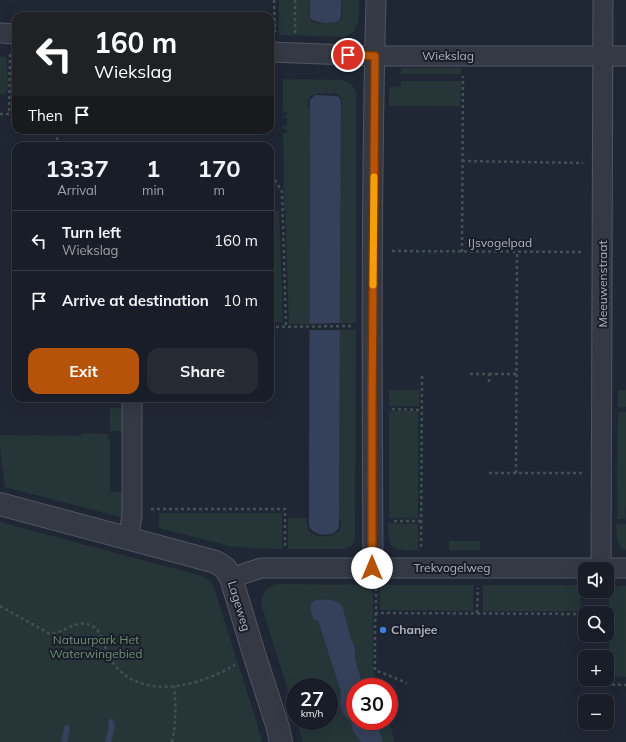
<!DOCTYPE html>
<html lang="en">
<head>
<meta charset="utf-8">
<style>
  :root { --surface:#181d27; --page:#252a33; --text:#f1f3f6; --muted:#9fa2a7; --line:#363b44; --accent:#b45309 }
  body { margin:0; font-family:Mulish,sans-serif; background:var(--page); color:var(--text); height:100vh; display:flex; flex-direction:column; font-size:15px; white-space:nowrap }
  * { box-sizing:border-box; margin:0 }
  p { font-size:13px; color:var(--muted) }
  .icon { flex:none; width:22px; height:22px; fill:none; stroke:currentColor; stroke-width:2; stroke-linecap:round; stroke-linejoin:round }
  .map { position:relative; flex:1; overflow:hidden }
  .drawer { position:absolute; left:12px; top:142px; width:262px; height:260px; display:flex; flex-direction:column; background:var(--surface); border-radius:12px; box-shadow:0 4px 16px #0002,0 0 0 1px var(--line) }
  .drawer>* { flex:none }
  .hud { position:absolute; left:12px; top:12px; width:262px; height:122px; border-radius:12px; box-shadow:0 4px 16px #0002,0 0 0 1px var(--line); background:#202124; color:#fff; overflow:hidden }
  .buttons { position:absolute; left:578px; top:562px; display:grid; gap:8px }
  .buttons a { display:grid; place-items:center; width:36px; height:36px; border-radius:8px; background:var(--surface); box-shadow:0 4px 16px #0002,0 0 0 1px var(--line); font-size:20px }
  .speed { position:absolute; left:286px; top:678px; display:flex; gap:8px; font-size:20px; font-weight:700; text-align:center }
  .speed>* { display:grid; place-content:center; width:52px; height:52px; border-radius:50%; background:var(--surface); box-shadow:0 4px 16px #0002,0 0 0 1px var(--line); line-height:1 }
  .speed small { font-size:10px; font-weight:400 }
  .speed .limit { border:6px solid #d22; background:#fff; color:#111 }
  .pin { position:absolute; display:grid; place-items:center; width:34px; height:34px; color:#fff; margin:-17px; border:2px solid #fff; border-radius:50%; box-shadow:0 1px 4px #0007 }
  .me { position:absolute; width:44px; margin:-22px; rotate:0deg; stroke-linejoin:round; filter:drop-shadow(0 0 3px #0008) }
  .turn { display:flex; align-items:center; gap:14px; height:84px; padding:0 16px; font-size:18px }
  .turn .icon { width:52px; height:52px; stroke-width:2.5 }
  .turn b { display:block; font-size:28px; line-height:34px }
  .then { display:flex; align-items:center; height:38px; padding:0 16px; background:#0003; gap:8px; font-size:15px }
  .eta { display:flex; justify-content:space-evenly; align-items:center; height:68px; text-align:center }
  .eta b { font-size:24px; font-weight:700; line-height:28px }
  .action { display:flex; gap:8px; margin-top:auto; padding:8px 16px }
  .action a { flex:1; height:46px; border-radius:12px; background:var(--accent); color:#fff; font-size:16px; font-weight:700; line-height:46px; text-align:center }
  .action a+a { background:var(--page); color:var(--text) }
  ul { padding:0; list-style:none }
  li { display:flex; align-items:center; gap:12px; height:60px; padding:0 16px; border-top:1px solid var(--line) }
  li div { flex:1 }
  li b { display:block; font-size:15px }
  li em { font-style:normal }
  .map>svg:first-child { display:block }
</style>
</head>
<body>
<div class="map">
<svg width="626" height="742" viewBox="0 0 626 742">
  <rect width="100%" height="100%" fill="#202734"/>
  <g fill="#253538">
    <path d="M279 0H310L309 16 311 21C316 24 321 23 327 23 348 23 341 14 341 0H359C359 14 361 31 345 37L279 35Z"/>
    <polygon points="0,56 7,57 8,90 5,94 0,94"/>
    <rect x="401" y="68" width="60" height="6"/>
    <path d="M283 79 342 80C350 82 354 86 356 94V323H340L341 108 342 107C342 103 343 98 339 95 336 93 314 93 311 96 307 99 308 104 308 108L310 109 309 324H289L285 211 284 210 283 133H287V129H283V126H287V118H283V116H286L287 112 283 111Z"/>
    <polygon points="401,81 461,81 460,106 389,106 389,87 401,86"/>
    <polygon points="270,211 279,211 283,322 270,322"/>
    <path d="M340 330H356L355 537 352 545 345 549H288V518H307C307 522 307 526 309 530 314 539 335 538 340 529 341 526 341 522 341 519H339Z"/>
    <rect x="389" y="390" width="30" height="16"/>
    <rect x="618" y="390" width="8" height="17"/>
    <rect x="110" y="408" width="14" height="23"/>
    <rect x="389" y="411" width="29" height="107"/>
    <polygon points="618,412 626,412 626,504 625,519 617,519"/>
    <polygon points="82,433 108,434 108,439 110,439 110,492 123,492 124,518 5,487 0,448 0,435 81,436"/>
    <polygon points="159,513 282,513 282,549 250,548 229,546 159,528"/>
    <polygon points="0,522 202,576 209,580 213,585 254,714 262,742 0,742"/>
    <path d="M388 523 418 524V550C391 550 389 551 388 523Z"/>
    <path d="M616 524H626V550C615 545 617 534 616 524Z"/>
    <rect x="449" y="541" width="31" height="9"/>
    <path d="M276 584 373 585V670L378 687H355V721H389L395 742H303L297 721H329V687H295V713L261 604C262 593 266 588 276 584Z"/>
    <polygon points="380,585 473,585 473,611 380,610"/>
    <polygon points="483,585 580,585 581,611 483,611"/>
    <polygon points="609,586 626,586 626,677 609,676"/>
  </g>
  <g fill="#35405a">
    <path d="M310 0H341V16L339 21C332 24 316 24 310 18Z"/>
    <path d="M315 95 336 96 339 97 341 101 339 525C339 527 338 530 336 531 329 538 311 535 309 525L310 100Z"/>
    <path d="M316 600C326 600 338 598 343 608L350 636 355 648V659L363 687H355V721H376L383 742H361C359 738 355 735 353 731 352 728 352 724 350 722 340 709 339 709 341 692L318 620H314L310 609 311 603Z"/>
  </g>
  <polygon fill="#202734" points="342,323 342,330 307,330 307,324"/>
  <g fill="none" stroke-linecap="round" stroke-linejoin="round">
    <g stroke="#35405a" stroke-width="6">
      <polyline points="64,742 67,728"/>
      <polyline points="108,742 112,727 111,722"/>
    </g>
    <g stroke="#515662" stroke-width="21">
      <g id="minor">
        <polyline points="0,33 16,34"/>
        <polyline points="270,52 375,56 626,56"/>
        <polyline points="128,538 132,516 132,398"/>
        <path d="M373 568C372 378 371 189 376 0"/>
        <polyline points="601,568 603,0"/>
        <polyline points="231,578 261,568 626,568"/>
      </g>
    </g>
    <g stroke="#515662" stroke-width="24">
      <polyline id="tertiary" points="0,504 216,562 225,568 231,578 255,657 278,728 281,742"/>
    </g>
    <g stroke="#425054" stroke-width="2.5" stroke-dasharray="3 3" stroke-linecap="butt">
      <polyline points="274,0 275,32"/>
      <polyline points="295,33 295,0"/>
      <polyline points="270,94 275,94"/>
      <polyline points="0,114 9,114 10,54"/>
      <polyline points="57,146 57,130"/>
      <polyline points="462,161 583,163"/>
      <polyline points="275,180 282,192 286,327"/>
      <polyline points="392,251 583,252"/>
      <polyline points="462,252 463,76"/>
      <polyline points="270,327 352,326"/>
      <polyline points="470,374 489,374 489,385"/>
      <polyline points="489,374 516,374"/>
      <polyline points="392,409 422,410"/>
      <polyline points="489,473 582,473"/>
      <polyline points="516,473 517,252"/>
      <polyline points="151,509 285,509 285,548"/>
      <polyline points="394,521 421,521"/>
      <polyline points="421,547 422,374"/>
      <polyline points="376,588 376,613 585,614"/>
      <path d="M0 606 50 634C63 633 77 619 90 625 105 631 103 649 111 660 139 703 199 686 235 665"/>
      <polyline points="376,613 375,623 375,670 407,683"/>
      <polyline points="477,613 478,588"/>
      <polyline points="594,684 626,685"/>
      <path d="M172 742C176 723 176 706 174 686"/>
    </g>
    <use href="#minor" stroke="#343944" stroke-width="19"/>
    <use href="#tertiary" stroke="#343944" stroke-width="22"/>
  </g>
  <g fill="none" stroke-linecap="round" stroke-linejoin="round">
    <g stroke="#753606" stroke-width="10">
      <polyline id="route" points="348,55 375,56 372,409 372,568"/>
    </g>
    <use href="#route" stroke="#b45309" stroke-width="7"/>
    <polyline stroke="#f59e0b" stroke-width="7" points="373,285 374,177"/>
  </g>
  <circle fill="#3f7fe0" stroke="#191e29" stroke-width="1.5" cx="383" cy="630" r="4"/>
  <g text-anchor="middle" stroke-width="4" stroke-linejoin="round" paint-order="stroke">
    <g font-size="12" fill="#aeb3c1" stroke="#191e29">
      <text x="448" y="60">Wiekslag</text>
      <text x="500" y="247">IJsvogelpad</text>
      <text transform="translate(603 284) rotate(-90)" y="4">Meeuwenstraat</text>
      <text x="452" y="572">Trekvogelweg</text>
      <text transform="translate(239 606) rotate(73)" y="4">Lageweg</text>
    </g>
    <g font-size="12" font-weight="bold" fill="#aeb3c1" stroke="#191e29" text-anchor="start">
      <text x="391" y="634">Chanjee</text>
    </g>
    <g font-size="12" fill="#688f75" stroke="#191e29">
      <text x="96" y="644">Natuurpark Het<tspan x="96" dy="14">Waterwingebied</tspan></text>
    </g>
  </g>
</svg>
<div class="buttons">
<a><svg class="icon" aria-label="sound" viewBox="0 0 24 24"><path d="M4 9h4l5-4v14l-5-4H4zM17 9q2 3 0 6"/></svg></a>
<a><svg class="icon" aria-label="search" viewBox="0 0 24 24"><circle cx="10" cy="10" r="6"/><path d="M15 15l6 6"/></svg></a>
<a>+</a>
<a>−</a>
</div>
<div class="speed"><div>27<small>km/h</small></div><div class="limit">30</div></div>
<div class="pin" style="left:348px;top:55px;background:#d93025"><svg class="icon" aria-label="arrive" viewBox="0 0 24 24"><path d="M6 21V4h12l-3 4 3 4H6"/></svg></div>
<svg class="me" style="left:372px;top:568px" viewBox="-20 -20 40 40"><circle r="19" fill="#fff"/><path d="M0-13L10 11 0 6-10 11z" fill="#b45309"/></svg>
<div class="hud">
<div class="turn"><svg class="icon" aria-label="left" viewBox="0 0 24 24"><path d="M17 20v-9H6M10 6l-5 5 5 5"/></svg><div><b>160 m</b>Wiekslag</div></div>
<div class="then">Then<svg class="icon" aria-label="arrive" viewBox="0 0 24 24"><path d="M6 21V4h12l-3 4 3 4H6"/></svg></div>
</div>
<section class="drawer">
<div class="eta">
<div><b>13:37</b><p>Arrival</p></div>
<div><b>1</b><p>min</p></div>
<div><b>170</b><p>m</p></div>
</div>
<ul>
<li><svg class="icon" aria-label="left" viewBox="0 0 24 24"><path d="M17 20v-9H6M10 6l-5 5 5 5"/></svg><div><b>Turn left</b><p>Wiekslag</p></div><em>160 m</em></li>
<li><svg class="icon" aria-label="arrive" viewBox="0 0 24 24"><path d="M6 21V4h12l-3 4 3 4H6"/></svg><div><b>Arrive at destination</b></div><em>10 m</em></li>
</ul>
<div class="action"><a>Exit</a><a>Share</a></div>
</section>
</div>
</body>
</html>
